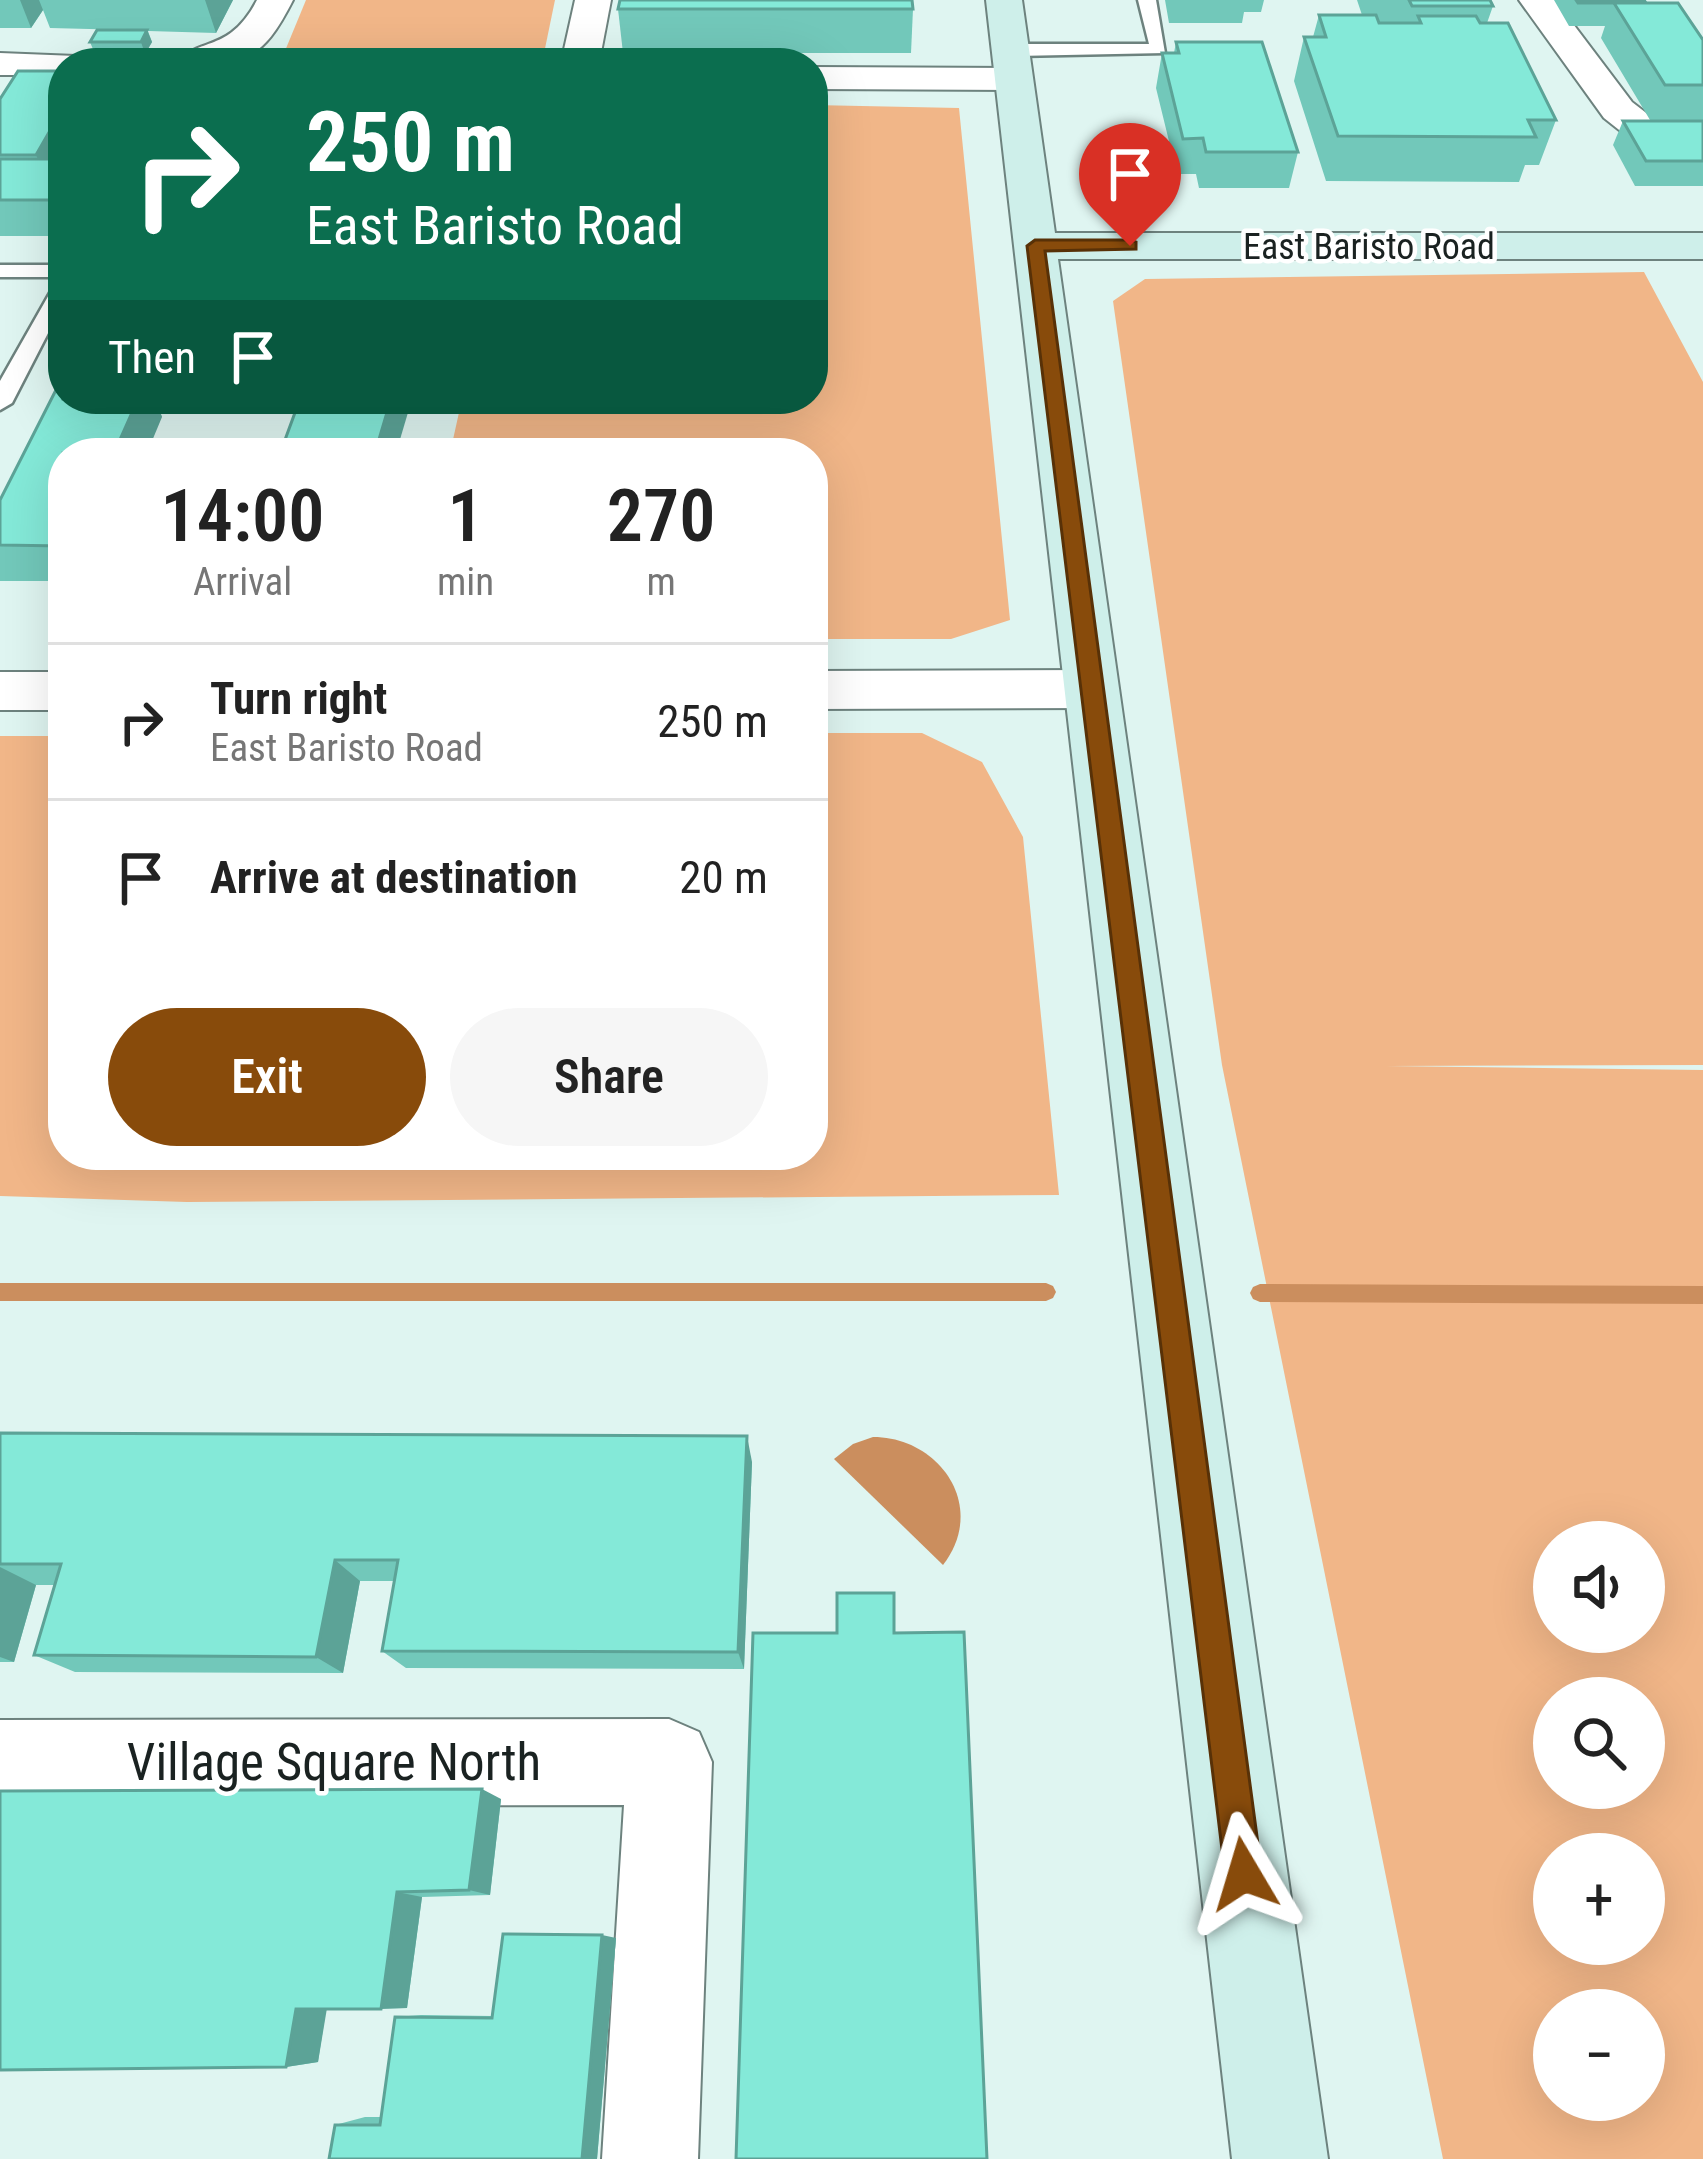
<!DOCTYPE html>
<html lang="en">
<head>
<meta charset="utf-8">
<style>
  :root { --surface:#fff; --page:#f6f6f6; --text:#222; --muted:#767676; --line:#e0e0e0; --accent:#884b0b }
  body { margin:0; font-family:"Roboto Condensed",sans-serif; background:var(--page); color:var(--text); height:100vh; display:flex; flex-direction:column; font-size:45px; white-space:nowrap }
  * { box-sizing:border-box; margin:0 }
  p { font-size:39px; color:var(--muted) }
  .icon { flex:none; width:66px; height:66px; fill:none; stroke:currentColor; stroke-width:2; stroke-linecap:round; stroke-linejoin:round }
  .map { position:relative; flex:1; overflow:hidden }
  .drawer { position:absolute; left:48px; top:438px; width:780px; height:732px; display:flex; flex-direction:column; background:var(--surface); border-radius:48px; box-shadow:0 12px 48px #0002 }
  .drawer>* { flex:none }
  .banner { position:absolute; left:48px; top:48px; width:780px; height:366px; border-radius:48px; box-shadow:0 12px 48px #0002; background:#0b6e4f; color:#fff; overflow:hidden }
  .fabs { position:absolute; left:1533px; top:1521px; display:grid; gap:24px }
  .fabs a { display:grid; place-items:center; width:132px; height:132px; border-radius:50%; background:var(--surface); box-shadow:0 12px 48px #0002; font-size:60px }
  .pin { position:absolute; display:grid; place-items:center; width:102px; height:102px; color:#fff; margin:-123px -51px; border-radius:50% 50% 50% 0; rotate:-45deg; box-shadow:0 0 12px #0007 }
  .pin .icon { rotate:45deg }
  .me { position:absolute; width:132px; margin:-66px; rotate:353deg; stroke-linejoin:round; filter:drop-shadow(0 0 9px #0008) }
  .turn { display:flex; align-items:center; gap:42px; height:252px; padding:0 60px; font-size:54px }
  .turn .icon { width:156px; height:156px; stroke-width:2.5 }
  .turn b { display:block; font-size:84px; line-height:102px }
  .then { display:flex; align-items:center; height:114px; padding:0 60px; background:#0003; gap:24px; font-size:45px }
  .eta { display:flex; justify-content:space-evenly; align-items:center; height:204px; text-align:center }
  .eta b { font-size:72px; font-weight:600; line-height:84px }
  .cta { display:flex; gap:24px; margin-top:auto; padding:24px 60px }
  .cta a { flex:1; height:138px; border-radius:72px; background:var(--accent); color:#fff; font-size:48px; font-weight:600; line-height:138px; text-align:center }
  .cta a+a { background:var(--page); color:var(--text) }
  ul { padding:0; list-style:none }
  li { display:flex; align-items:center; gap:36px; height:156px; padding:0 60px; border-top:3px solid var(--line) }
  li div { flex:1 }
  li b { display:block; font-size:45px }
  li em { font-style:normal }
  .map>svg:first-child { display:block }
</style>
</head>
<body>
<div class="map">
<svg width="1703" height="2159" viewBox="0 0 1703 2159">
  <rect width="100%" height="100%" fill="#dff5f1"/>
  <g fill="#f1b688" fill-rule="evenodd">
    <polygon points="306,0 555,0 542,63 280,63"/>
    <polygon points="813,105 959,108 1010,620 951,639 813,639 813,453 450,453 462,399 813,399"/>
    <path d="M1644 272 1703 382V1065L1386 1066 1703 1070V2159H1443L1222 1065 1113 301 1145 279ZM1644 1542V1632H1554V1542ZM1644 1698V1788H1554V1698ZM1644 1854V1944H1554V1854ZM1644 2010V2100H1554V2010Z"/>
    <polygon points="813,733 922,733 982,762 1023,837 1059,1195 187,1202 0,1196 0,736 63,736 63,1155 813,1155"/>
  </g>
  <path fill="#cb8e5e" d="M873 1437C940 1437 988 1507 943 1565L834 1459 853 1444Z"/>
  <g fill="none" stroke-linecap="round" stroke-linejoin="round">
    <g fill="#cb8e5e" fill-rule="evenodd">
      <polygon points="0,1283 1046,1283 1053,1286 1056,1292 1053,1298 1046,1301 0,1301"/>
      <polygon points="1260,1284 1703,1286 1703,1304 1260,1302 1253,1299 1250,1293 1253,1287"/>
    </g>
    <g stroke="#6d827e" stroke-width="5">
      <g id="lane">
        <polygon points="1138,0 1156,0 1165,53 1011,56 1002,50 1011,44 1149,44"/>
        <polygon points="0,265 63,265 63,304 12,403 0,410 0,381 59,277 0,277"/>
      </g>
    </g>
    <g stroke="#6d827e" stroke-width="4">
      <g id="street">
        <path d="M257 0H293C260 65 244 63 176 63 199 36 229 54 257 0Z"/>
        <polygon points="575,0 611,0 599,63 561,63"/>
        <polygon points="1519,0 1555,0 1632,102 1654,119 1703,126 1703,150 1628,137 1604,118"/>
        <polygon points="0,53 76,56 81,63 63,63 63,75 0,75"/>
        <polygon points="813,67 1014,68 1027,71 1033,79 1027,87 1014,90 813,89"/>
        <polygon points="1091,670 1110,675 1118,689 1110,703 1091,708 813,709 813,671"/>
        <rect x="0" y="672" width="63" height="38"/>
        <polygon points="669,1719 699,1732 712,1762 698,2159 602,2159 624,1805 0,1806 0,1720"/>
      </g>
    </g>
    <g stroke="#6d827e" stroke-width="4">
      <polygon id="secondary" points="986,0 1022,0 1055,233 1703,233 1703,259 1058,259 1328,2159 1232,2159"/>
    </g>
    <use href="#lane" fill="#fff" fill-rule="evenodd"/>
    <use href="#street" fill="#fff" fill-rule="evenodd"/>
    <use href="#secondary" fill="#ceefea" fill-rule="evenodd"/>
  </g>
  <g fill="#72c8ba">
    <polygon points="0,0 233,0 216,33 148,31 152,42 145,54 95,54 90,42 129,30 50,28 43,10 31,28 0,28"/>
    <polygon points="1165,0 1264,0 1261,12 1244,12 1242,23 1169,23"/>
    <polygon points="1357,0 1490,0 1493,6 1487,23 1556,120 1539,165 1525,165 1519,182 1326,181 1294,81 1304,37 1313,37 1319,15 1362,15"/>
    <polygon points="1554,0 1644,0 1646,3 1703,40 1703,120 1650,120 1601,38 1605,26 1569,26"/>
    <polygon points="618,9 913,9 911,53 623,53"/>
    <polygon points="1176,42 1298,152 1289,188 1199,188 1196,174 1177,174 1156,88 1162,53 1174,53"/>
    <polygon points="63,71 63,151 59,159 63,159 63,236 0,236 0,99"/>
    <polygon points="1623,121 1703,121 1703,186 1635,186 1613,145"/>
    <polygon points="63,399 155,399 162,417 63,453 63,581 0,581 0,500"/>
    <polygon points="282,448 396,453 284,453"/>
    <polygon points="0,1433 752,1462 744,1669 406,1668 382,1651 395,1581 360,1581 343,1673 75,1672 34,1655 55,1585 36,1585 14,1662 0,1662"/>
    <polygon points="501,1799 490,1895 422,1897 407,2008 326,2009 318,2062 286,2067 0,2070"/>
    <polygon points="616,1938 597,2159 329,2159 335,2125 365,2117 381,2117 395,2017 421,2015 492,2016"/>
  </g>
  <g fill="#5ca397">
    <polygon points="20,0 39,0 43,10 31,28"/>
    <polygon points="205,0 233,0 216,33"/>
    <polygon points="147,30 152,42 145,54 141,42"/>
    <polygon points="63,108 63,151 47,179 36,155"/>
    <polygon points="138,399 155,399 162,417 147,453 114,453"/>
    <polygon points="391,399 412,399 396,453 375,453"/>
    <polygon points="747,1436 752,1462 744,1669 738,1652"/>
    <polygon points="335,1560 360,1581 343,1673 316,1657"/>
    <polygon points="0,1567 36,1585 14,1662 0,1657"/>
    <polygon points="482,1789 501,1799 490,1895 469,1890"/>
    <polygon points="397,1892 422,1897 407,2008 381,2009"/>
    <polygon points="602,1935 616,1938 597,2159 582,2159"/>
    <polygon points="327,2008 318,2062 286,2067 296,2009"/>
  </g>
  <g fill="#84e9d8" stroke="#5ca397" stroke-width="3">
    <polygon points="620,0 912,0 913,9 618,9"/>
    <polygon points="1409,0 1490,0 1493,6 1412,6"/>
    <polygon points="1576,0 1644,0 1646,3 1578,3"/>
    <polygon points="1614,3 1678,3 1703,40 1703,85 1665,85"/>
    <polygon points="1319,15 1376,15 1379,23 1421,23 1418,16 1476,16 1480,23 1508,23 1556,120 1528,120 1536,137 1338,136 1304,37 1326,37"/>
    <polygon points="97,30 147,30 141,42 90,42"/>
    <polygon points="1176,42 1262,42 1298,152 1206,152 1203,138 1183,139 1162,53 1179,53"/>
    <polygon points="18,71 63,71 63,108 36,155 0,155 0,99"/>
    <polygon points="1623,121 1703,121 1703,161 1646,161"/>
    <rect x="0" y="159" width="63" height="41"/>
    <polygon points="61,380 63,380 63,399 138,399 114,453 63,453 63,546 0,545 0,500"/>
    <polygon points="300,399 391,399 375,453 303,453 305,448 282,448"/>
    <polygon points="0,1433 747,1436 738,1652 382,1651 398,1560 335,1560 316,1657 34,1655 61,1564 0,1564"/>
    <polygon points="837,1593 894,1593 894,1633 964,1632 987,2159 736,2159 753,1633 837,1633"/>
    <polygon points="482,1789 469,1890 397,1892 381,2009 296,2009 286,2067 0,2070 0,1791"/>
    <polygon points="503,1934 602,1935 582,2159 329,2159 335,2125 380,2125 395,2017 492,2018"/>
  </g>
  <polygon fill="#884b0b" stroke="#583107" stroke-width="3" points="1130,240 1136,242 1136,249 1045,251 1262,1874 1256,1887 1244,1893 1231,1887 1225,1874 1027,246 1035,240"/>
  <g text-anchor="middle" stroke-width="9" stroke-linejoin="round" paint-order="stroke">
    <g font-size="36" fill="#1a2221" stroke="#fff">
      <text x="1369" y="259">East Baristo Road</text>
    </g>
    <g font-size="51" fill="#1a2221" stroke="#fff">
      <text x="334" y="1780">Village Square North</text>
    </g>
  </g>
</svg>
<div class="fabs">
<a><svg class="icon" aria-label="sound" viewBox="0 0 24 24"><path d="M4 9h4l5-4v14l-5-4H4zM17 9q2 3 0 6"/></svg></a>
<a><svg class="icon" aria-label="search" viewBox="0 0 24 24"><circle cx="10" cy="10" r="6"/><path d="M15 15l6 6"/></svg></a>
<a>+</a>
<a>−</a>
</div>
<div class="pin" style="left:1130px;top:246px;background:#d93025"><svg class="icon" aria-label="arrive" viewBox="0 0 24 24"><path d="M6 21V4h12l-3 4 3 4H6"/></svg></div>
<svg class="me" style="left:1244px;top:1874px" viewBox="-20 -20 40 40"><path d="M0-17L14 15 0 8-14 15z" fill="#884b0b" stroke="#fff" stroke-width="4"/></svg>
<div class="banner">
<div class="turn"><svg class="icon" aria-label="right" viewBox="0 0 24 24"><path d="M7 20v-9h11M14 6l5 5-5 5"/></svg><div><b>250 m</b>East Baristo Road</div></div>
<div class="then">Then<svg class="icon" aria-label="arrive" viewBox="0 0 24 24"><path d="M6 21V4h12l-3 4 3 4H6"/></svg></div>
</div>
<section class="drawer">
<div class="eta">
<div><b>14:00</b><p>Arrival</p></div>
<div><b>1</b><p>min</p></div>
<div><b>270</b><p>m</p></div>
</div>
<ul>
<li><svg class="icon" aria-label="right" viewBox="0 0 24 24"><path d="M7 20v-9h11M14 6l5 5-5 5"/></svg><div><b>Turn right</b><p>East Baristo Road</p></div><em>250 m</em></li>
<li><svg class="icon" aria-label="arrive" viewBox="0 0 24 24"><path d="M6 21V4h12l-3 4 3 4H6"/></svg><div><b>Arrive at destination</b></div><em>20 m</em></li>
</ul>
<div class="cta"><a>Exit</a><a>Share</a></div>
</section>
</div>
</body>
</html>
